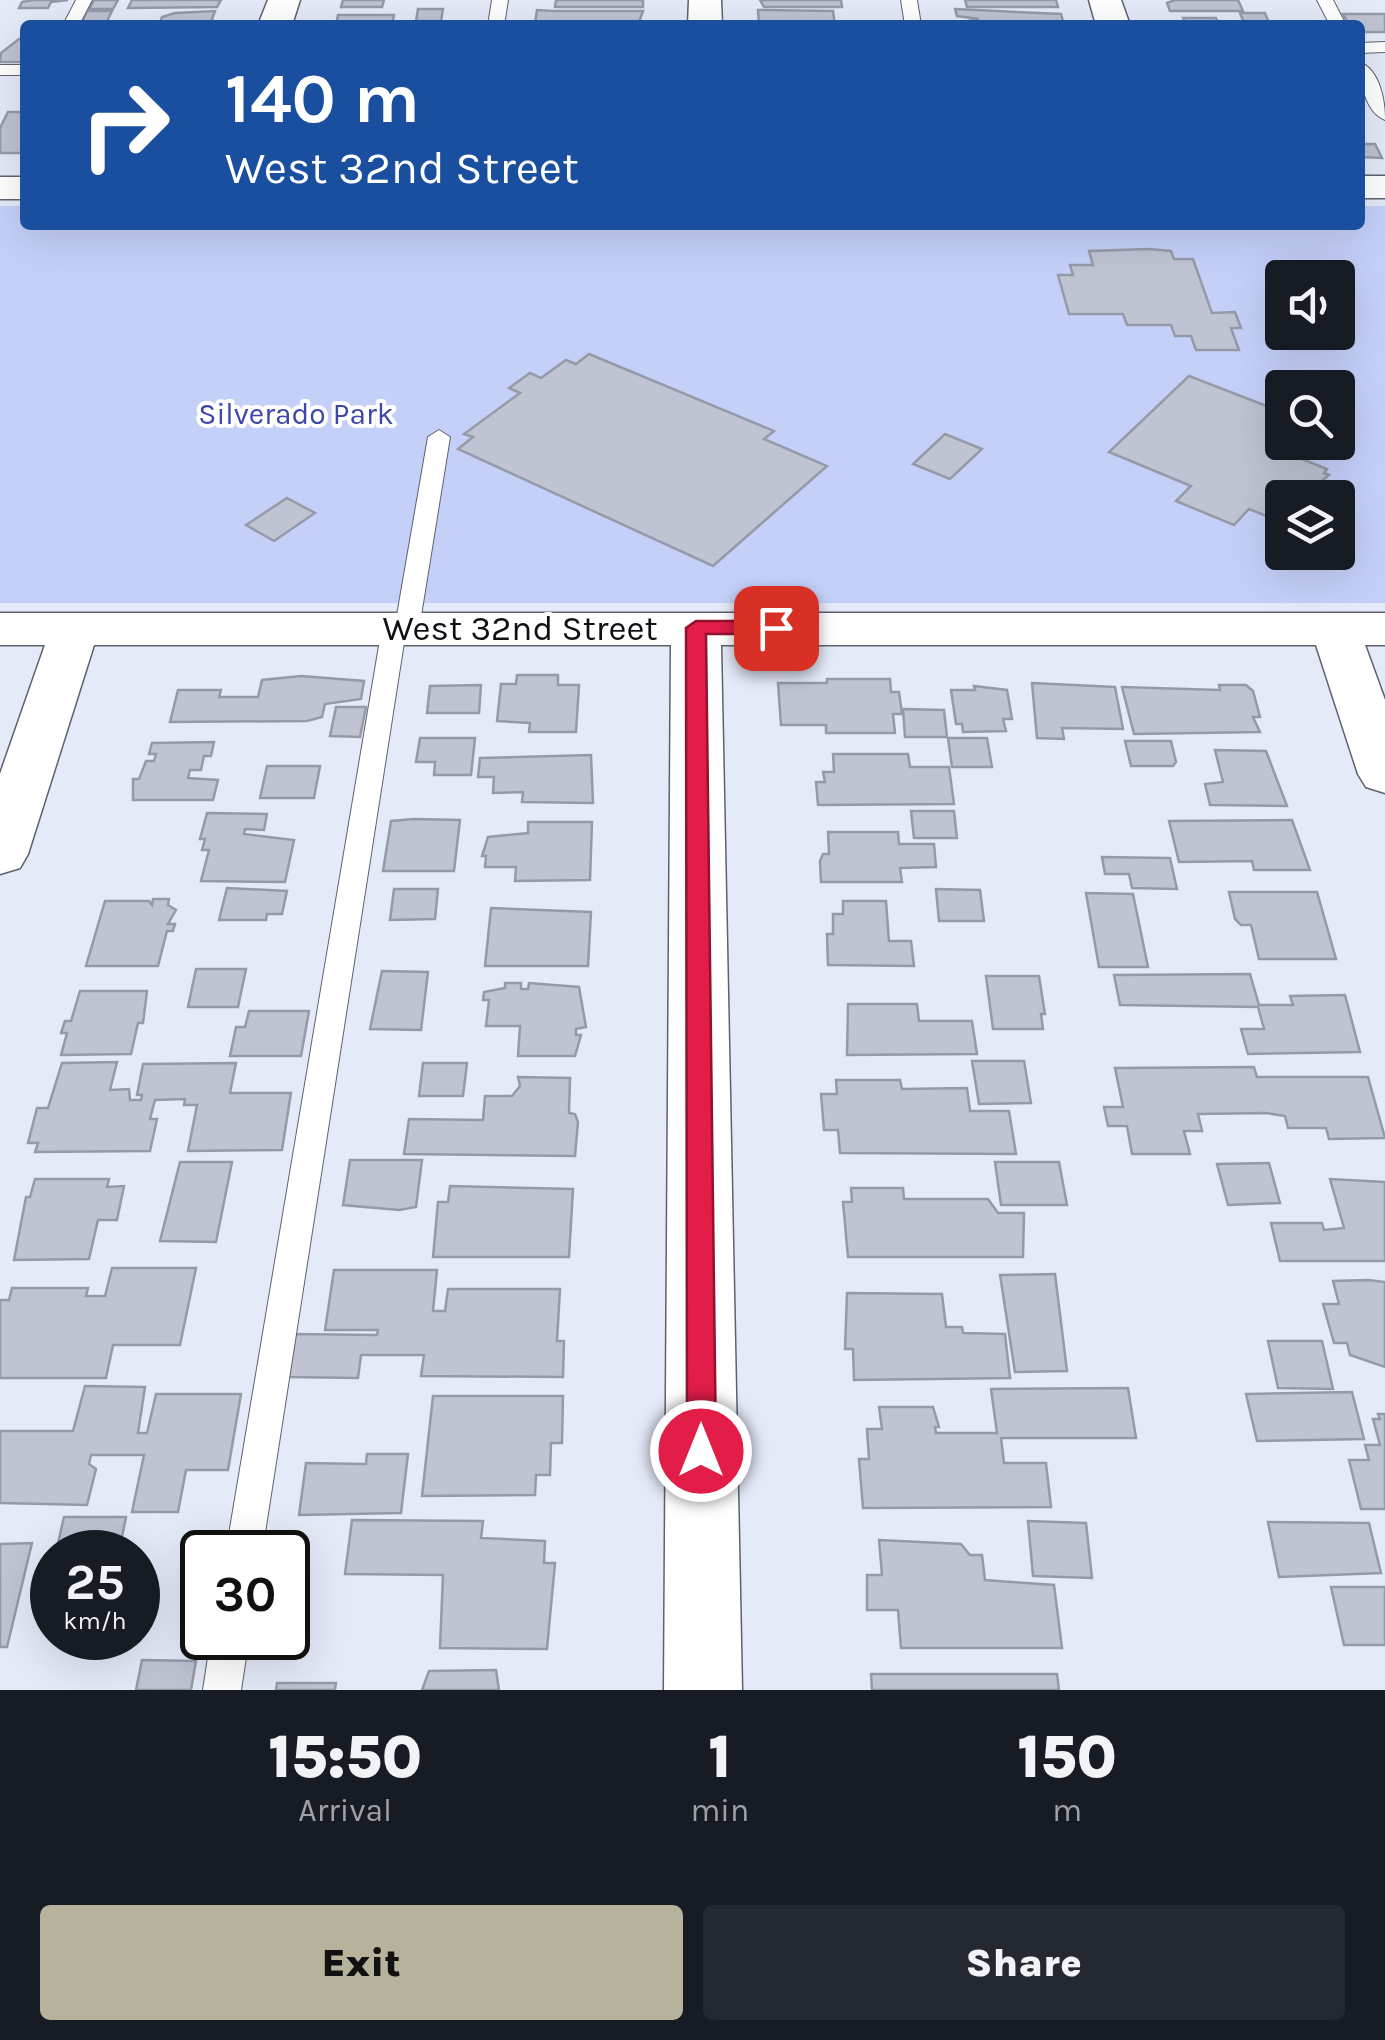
<!DOCTYPE html>
<html lang="en">
<head>
<meta charset="utf-8">
<style>
  :root { --surface:#171b24; --page:#242831; --text:#f1f3f6; --muted:#9ea1a6; --accent:#b7b29c }
  body { margin:0; font-family:Karla,sans-serif; background:var(--page); color:var(--text); height:100vh; display:flex; flex-direction:column; font-size:38px; white-space:nowrap }
  * { box-sizing:border-box; margin:0 }
  p { font-size:32px; color:var(--muted) }
  .icon { flex:none; width:55px; height:55px; fill:none; stroke:currentColor; stroke-width:2; stroke-linecap:round; stroke-linejoin:round }
  .map { position:relative; height:1690px; overflow:hidden }
  .details { display:flex; flex-direction:column; background:var(--surface); flex:1 }
  .details>* { flex:none }
  .hud { position:absolute; left:20px; top:20px; width:1345px; height:210px; border-radius:10px; box-shadow:0 10px 40px #0002; background:#1a4fa0; color:#fff; overflow:hidden }
  .fabs { position:absolute; left:1265px; top:260px; display:grid; gap:20px }
  .fabs a { display:grid; place-items:center; width:90px; height:90px; border-radius:10px; background:var(--surface); box-shadow:0 10px 40px #0002; font-size:50px }
  .speed { position:absolute; left:30px; top:1530px; display:flex; gap:20px; font-size:50px; font-weight:700; text-align:center }
  .speed>* { display:grid; place-content:center; width:130px; height:130px; border-radius:50%; background:var(--surface); box-shadow:0 10px 40px #0002; line-height:1 }
  .speed small { font-size:25px; font-weight:400 }
  .speed .limit { border:5px solid #111; border-radius:15px; background:#fff; color:#111 }
  .pin { position:absolute; display:grid; place-items:center; width:85px; height:85px; color:#fff; margin:-42px; border-radius:20px; box-shadow:0 5px 15px #0006 }
  .me { position:absolute; width:110px; margin:-55px; rotate:0deg; stroke-linejoin:round; filter:drop-shadow(0 0 8px #0008) }
  .turn { display:flex; align-items:center; gap:35px; height:210px; padding:0 40px; font-size:45px }
  .turn .icon { width:130px; height:130px; stroke-width:2.5 }
  .turn b { display:block; font-size:70px; line-height:85px }
  .eta { display:flex; justify-content:space-evenly; align-items:center; height:170px; text-align:center }
  .eta b { font-size:60px; font-weight:800; line-height:70px }
  .action { display:flex; gap:20px; margin-top:auto; padding:20px 40px }
  .action a { flex:1; height:115px; border-radius:10px; background:var(--accent); color:#111; font-size:40px; font-weight:800; line-height:115px; text-align:center }
  .action a+a { background:var(--page); color:var(--text) }
  .map>svg:first-child { display:block }
</style>
</head>
<body>
<div class="map">
<svg width="1385" height="1690" viewBox="0 0 1385 1690">
  <rect width="100%" height="100%" fill="#e5eaf9"/>
  <path fill="#c5d0f9" fill-rule="evenodd" d="M0 206H25V225H1360V206H1385V603H0ZM1282 278H1338V332H1282ZM1282 388H1338V442H1282ZM1282 498H1338V552H1282Z"/>
  <g fill="#bfc3d2" stroke="#969aa8" stroke-width="2.5">
    <polygon points="68,0 51,2 48,8 19,8 22,2 32,0"/>
    <polygon points="94,0 118,0 113,9 89,9"/>
    <polygon points="132,0 221,0 217,7 128,8"/>
    <polygon points="343,0 384,0 382,7 341,7"/>
    <polygon points="556,0 643,0 643,7 555,7"/>
    <polygon points="760,0 841,0 842,7 764,7"/>
    <polygon points="965,0 1056,0 1058,7 967,7"/>
    <polygon points="1175,0 1238,0 1243,11 1170,11 1167,3"/>
    <polygon points="418,9 443,9 441,21 416,21"/>
    <polygon points="955,9 1061,14 1064,25 968,25 968,21 979,19 957,16"/>
    <polygon points="537,10 552,11 643,11 638,25 520,25 535,24"/>
    <polygon points="758,10 833,11 835,25 759,25"/>
    <polygon points="87,11 112,11 105,25 81,25"/>
    <polygon points="215,11 210,25 159,25 162,17 175,13"/>
    <polygon points="1240,13 1265,13 1269,23 1244,23"/>
    <polygon points="1343,14 1385,14 1385,32 1360,32 1360,25 1349,25"/>
    <polygon points="338,15 394,15 392,25 336,25"/>
    <polygon points="1183,18 1216,18 1219,25 1186,25"/>
    <polygon points="19,39 25,39 25,62 0,62 1,53"/>
    <polygon points="8,112 25,112 25,153 0,153 0,128"/>
    <polygon points="1360,144 1375,144 1382,158 1360,157"/>
    <polygon points="1148,249 1171,251 1174,259 1193,259 1212,313 1235,312 1241,328 1231,328 1239,350 1196,350 1191,336 1175,336 1171,325 1127,325 1123,314 1069,314 1058,275 1073,275 1070,265 1093,265 1089,251"/>
    <polygon points="589,354 774,431 764,439 827,466 713,566 458,449 473,437 464,434 520,393 509,388 530,373 541,378 566,360 576,364"/>
    <polygon points="1189,376 1282,412 1282,442 1311,442 1297,457 1327,469 1324,473 1329,475 1301,498 1282,498 1279,521 1249,509 1234,525 1176,501 1191,486 1109,452"/>
    <polygon points="945,434 982,449 950,479 913,464"/>
    <polygon points="287,498 315,513 274,541 246,525"/>
    <polygon points="517,675 558,675 558,685 579,685 576,732 529,732 530,723 497,721 501,684 516,684"/>
    <polygon points="301,676 364,681 361,699 325,704 322,717 307,721 170,722 178,690 221,690 219,697 258,697 262,680"/>
    <polygon points="827,679 890,679 891,692 899,692 902,714 893,714 895,733 826,733 826,725 781,725 778,683 827,683"/>
    <polygon points="1032,683 1115,687 1123,729 1062,728 1064,739 1037,738"/>
    <polygon points="481,685 479,713 427,713 430,686"/>
    <polygon points="1219,685 1246,685 1253,691 1260,717 1253,717 1260,732 1134,734 1122,687 1220,690"/>
    <polygon points="974,686 1007,690 1012,719 1003,719 1006,731 963,732 962,724 956,724 951,690 975,690"/>
    <polygon points="336,707 366,707 360,737 330,736"/>
    <polygon points="903,709 944,710 947,737 905,737"/>
    <polygon points="420,738 475,738 471,775 434,775 435,762 416,762"/>
    <polygon points="948,738 987,738 992,767 952,767"/>
    <polygon points="1125,741 1171,741 1176,762 1173,766 1131,766"/>
    <polygon points="214,742 211,756 204,756 201,770 190,770 188,778 218,780 213,800 133,800 133,779 139,779 146,761 154,761 156,754 149,754 152,743"/>
    <polygon points="1215,750 1266,751 1287,806 1210,805 1205,784 1223,782"/>
    <polygon points="833,754 908,754 910,767 949,767 954,804 818,805 816,782 825,782 823,772 834,772"/>
    <polygon points="591,755 593,803 522,802 523,792 493,793 494,777 478,777 480,758"/>
    <polygon points="267,766 320,766 314,798 260,798"/>
    <polygon points="911,811 954,811 957,838 914,838"/>
    <polygon points="207,813 267,814 264,830 245,829 244,834 294,840 285,882 201,881 209,850 202,850 205,839 200,839"/>
    <polygon points="414,819 460,820 454,871 383,871 391,821"/>
    <polygon points="1292,820 1310,870 1254,870 1252,861 1179,862 1169,821"/>
    <polygon points="528,822 592,822 590,880 515,881 516,867 485,867 486,856 482,856 488,837 528,833"/>
    <polygon points="828,832 898,832 899,844 934,844 936,867 900,868 902,882 821,882 820,861 823,854 829,854"/>
    <polygon points="1102,857 1170,858 1177,889 1132,888 1129,874 1105,874"/>
    <polygon points="227,888 287,891 282,914 267,914 266,920 219,920"/>
    <polygon points="394,889 438,889 435,919 390,920"/>
    <polygon points="936,889 980,890 984,921 939,921"/>
    <polygon points="1229,892 1317,892 1336,959 1259,959 1251,925 1241,925 1235,919"/>
    <polygon points="1086,893 1133,894 1148,967 1099,967"/>
    <polygon points="153,899 169,899 168,905 176,910 168,924 175,924 173,931 167,931 158,966 86,966 105,901 149,901 152,905"/>
    <polygon points="843,901 886,901 889,941 911,941 914,966 828,965 827,934 833,934 833,914 843,914"/>
    <polygon points="491,908 591,912 588,966 485,966"/>
    <polygon points="196,969 246,969 238,1007 188,1007"/>
    <polygon points="382,971 428,972 421,1030 370,1029"/>
    <polygon points="1250,974 1259,1005 1293,1005 1290,996 1345,995 1360,1052 1248,1054 1241,1029 1264,1029 1258,1007 1120,1005 1114,975"/>
    <polygon points="986,976 1039,976 1045,1014 1041,1014 1043,1029 993,1029"/>
    <polygon points="505,983 521,983 521,989 528,989 529,983 579,987 586,1027 576,1029 576,1035 581,1035 575,1056 518,1056 520,1026 486,1026 489,1000 483,1000 484,992 505,988"/>
    <polygon points="80,991 147,991 143,1023 138,1023 131,1054 61,1055 67,1033 61,1033 65,1021 71,1021"/>
    <polygon points="848,1004 917,1004 919,1021 972,1021 977,1054 847,1055"/>
    <polygon points="249,1011 309,1011 301,1056 230,1056 236,1027 245,1027"/>
    <polygon points="972,1061 1024,1061 1031,1103 979,1104"/>
    <polygon points="117,1062 110,1090 129,1089 130,1100 141,1100 142,1095 137,1095 143,1064 236,1063 230,1093 291,1093 282,1150 188,1151 197,1105 184,1105 185,1099 155,1100 150,1119 157,1119 150,1151 35,1152 38,1143 28,1143 37,1108 48,1108 62,1063"/>
    <polygon points="423,1063 467,1063 463,1096 419,1096"/>
    <polygon points="1254,1067 1257,1077 1368,1077 1385,1138 1329,1139 1326,1128 1288,1128 1285,1116 1266,1113 1198,1114 1202,1131 1184,1131 1190,1154 1132,1154 1127,1126 1108,1126 1104,1107 1123,1107 1115,1068"/>
    <polygon points="518,1077 570,1078 569,1113 575,1114 578,1122 575,1156 404,1154 409,1119 483,1120 485,1096 512,1096 520,1086"/>
    <polygon points="836,1080 900,1080 902,1089 967,1088 970,1111 1009,1111 1016,1154 840,1153 838,1130 824,1130 821,1094 837,1094"/>
    <polygon points="350,1160 422,1160 416,1207 399,1210 343,1205"/>
    <polygon points="180,1162 232,1162 216,1242 160,1241"/>
    <polygon points="995,1162 1059,1162 1067,1205 1001,1205"/>
    <polygon points="1269,1163 1280,1203 1228,1205 1217,1164"/>
    <polygon points="35,1179 109,1179 107,1187 124,1186 117,1220 98,1220 89,1259 14,1260 26,1197 30,1197"/>
    <polygon points="1330,1179 1385,1182 1385,1261 1280,1261 1271,1223 1322,1223 1324,1230 1344,1228"/>
    <polygon points="450,1186 573,1189 569,1257 433,1257 438,1202 448,1202"/>
    <polygon points="851,1188 903,1188 904,1199 988,1199 998,1213 1024,1213 1023,1257 848,1257 843,1202 852,1202"/>
    <polygon points="112,1268 196,1268 180,1345 113,1345 106,1378 0,1378 0,1300 9,1300 12,1288 88,1288 86,1296 105,1296"/>
    <polygon points="334,1270 437,1270 433,1311 445,1311 448,1289 560,1289 557,1341 564,1341 563,1377 421,1376 424,1355 361,1355 358,1378 288,1377 295,1334 377,1335 378,1330 325,1330"/>
    <polygon points="1055,1274 1067,1371 1015,1372 1000,1275"/>
    <polygon points="1368,1280 1385,1282 1385,1367 1350,1355 1347,1343 1334,1343 1323,1304 1339,1304 1333,1281"/>
    <polygon points="847,1293 942,1294 946,1327 962,1327 963,1333 1005,1334 1010,1378 854,1380 853,1349 845,1349"/>
    <polygon points="1268,1341 1322,1341 1333,1389 1278,1388"/>
    <polygon points="85,1386 145,1387 138,1433 147,1433 156,1394 241,1394 228,1470 186,1470 178,1512 132,1512 144,1455 91,1455 89,1464 96,1469 87,1505 0,1503 0,1431 73,1431"/>
    <polygon points="1128,1388 1136,1438 1001,1438 1004,1463 1046,1463 1051,1507 863,1508 859,1459 869,1459 867,1429 882,1429 879,1407 933,1407 939,1427 935,1427 936,1433 997,1433 991,1389"/>
    <polygon points="1352,1392 1364,1439 1257,1441 1246,1394"/>
    <polygon points="433,1396 563,1396 562,1443 551,1443 550,1475 536,1475 535,1495 422,1496"/>
    <polygon points="1378,1414 1385,1414 1385,1509 1361,1509 1349,1460 1369,1460 1365,1445 1380,1445 1373,1419 1380,1419"/>
    <polygon points="367,1454 408,1454 401,1513 299,1515 306,1463 366,1464"/>
    <polygon points="64,1517 126,1517 119,1552 56,1552"/>
    <polygon points="352,1520 483,1521 481,1538 545,1541 544,1563 555,1563 547,1649 440,1648 443,1575 345,1574"/>
    <polygon points="1028,1521 1086,1523 1092,1578 1033,1576"/>
    <polygon points="1268,1522 1369,1523 1381,1573 1279,1577"/>
    <polygon points="879,1540 961,1544 970,1555 982,1555 985,1580 1054,1585 1062,1648 901,1648 898,1610 867,1610 867,1575 882,1575"/>
    <polygon points="32,1543 7,1647 0,1647 0,1544"/>
    <polygon points="1331,1587 1385,1587 1385,1645 1344,1645"/>
    <polygon points="142,1660 196,1661 191,1690 136,1690"/>
    <polygon points="496,1670 499,1690 422,1690 429,1671"/>
    <polygon points="871,1674 1057,1674 1059,1690 872,1690"/>
    <polygon points="277,1683 336,1683 335,1690 276,1690"/>
  </g>
  <g fill="none" stroke-linecap="round" stroke-linejoin="round">
    <g stroke="#5e626f" stroke-width="2">
      <g id="service">
        <polygon points="76,0 92,0 79,25 63,25"/>
        <polygon points="492,0 508,0 504,25 488,25"/>
        <polygon points="901,0 917,0 921,25 905,25"/>
        <polygon points="1317,0 1333,0 1346,25 1330,25"/>
        <polygon points="1385,42 1385,52 1360,53 1360,43"/>
        <path d="M1360 62C1380 71 1385 100 1385 120 1365 112 1360 82 1360 62Z"/>
        <rect x="0" y="65" width="25" height="10"/>
        <polygon points="439,430 450,437 419,628 405,636 262,1552 226,1552 382,628 396,621 428,437"/>
        <polygon points="211,1638 249,1638 241,1690 203,1690"/>
      </g>
    </g>
    <g stroke="#5e626f" stroke-width="3">
      <g id="minor">
        <polygon points="268,0 300,0 292,25 258,25"/>
        <polygon points="689,0 721,0 722,25 688,25"/>
        <polygon points="1089,0 1121,0 1130,25 1096,25"/>
        <rect x="1360" y="176" width="25" height="22"/>
        <rect x="0" y="177" width="25" height="22"/>
        <polygon points="0,613 1385,613 1385,645 1365,645 1385,700 1385,793 1366,787 1358,774 1316,645 721,645 742,1690 664,1690 671,645 94,645 28,854 20,868 0,874 0,774 45,645 0,645"/>
      </g>
    </g>
    <use href="#service" fill="#fff" fill-rule="evenodd"/>
    <use href="#minor" fill="#fff" fill-rule="evenodd"/>
  </g>
  <polygon fill="#e11d48" stroke="#92132f" stroke-width="2.5" points="696,621 776,621 786,628 776,634 706,634 716,1451 712,1461 701,1465 691,1461 687,1451 686,628"/>
  <g text-anchor="middle" stroke-width="8" stroke-linejoin="round" paint-order="stroke">
    <g font-size="30" fill="#3d47ab" stroke="#fff">
      <text x="296" y="424">Silverado Park</text>
    </g>
    <g font-size="35" fill="#0f1015" stroke="#fff">
      <text x="520" y="640">West 32nd Street</text>
    </g>
  </g>
</svg>
<div class="fabs">
<a><svg class="icon" aria-label="sound" viewBox="0 0 24 24"><path d="M4 9h4l5-4v14l-5-4H4zM17 9q2 3 0 6"/></svg></a>
<a><svg class="icon" aria-label="search" viewBox="0 0 24 24"><circle cx="10" cy="10" r="6"/><path d="M15 15l6 6"/></svg></a>
<a><svg class="icon" aria-label="layers" viewBox="0 0 24 24"><path d="M12 4l9 5-9 5-9-5zM3 14l9 5 9-5"/></svg></a>
</div>
<div class="speed"><div>25<small>km/h</small></div><div class="limit">30</div></div>
<div class="pin" style="left:776px;top:628px;background:#d93025"><svg class="icon" aria-label="arrive" viewBox="0 0 24 24"><path d="M6 21V4h12l-3 4 3 4H6"/></svg></div>
<svg class="me" style="left:701px;top:1451px" viewBox="-20 -20 40 40"><circle r="17" fill="#e11d48" stroke="#fff" stroke-width="3"/><path d="M0-11L8 9 0 5-8 9z" fill="#fff"/></svg>
<div class="hud">
<div class="turn"><svg class="icon" aria-label="right" viewBox="0 0 24 24"><path d="M7 20v-9h11M14 6l5 5-5 5"/></svg><div><b>140 m</b>West 32nd Street</div></div>
</div>
</div>
<section class="details">
<div class="eta">
<div><b>15:50</b><p>Arrival</p></div>
<div><b>1</b><p>min</p></div>
<div><b>150</b><p>m</p></div>
</div>
<div class="action"><a>Exit</a><a>Share</a></div>
</section>
</body>
</html>
